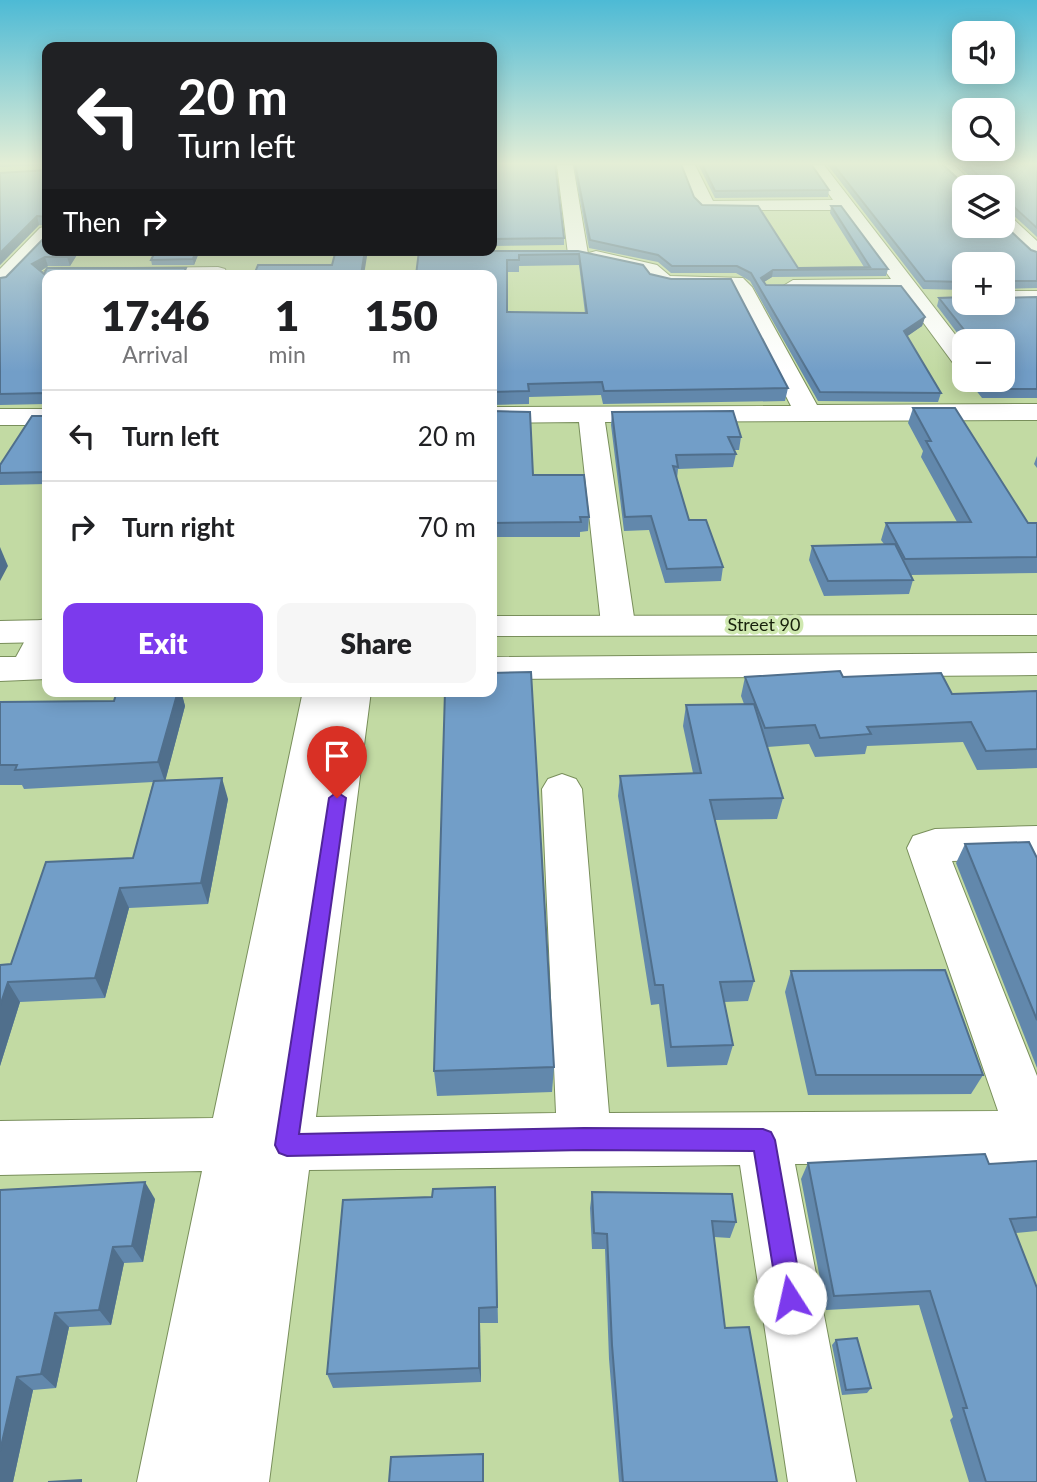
<!DOCTYPE html>
<html lang="en">
<head>
<meta charset="utf-8">
<style>
  :root { --surface:#fff; --page:#f6f6f6; --text:#202124; --muted:#757577; --line:#e0e0e0; --accent:#7c3aed }
  body { margin:0; font-family:Lato,sans-serif; background:var(--page); color:var(--text); height:100vh; display:flex; flex-direction:column; font-size:26px; white-space:nowrap }
  * { box-sizing:border-box; margin:0 }
  p { font-size:23px; color:var(--muted) }
  .icon { flex:none; width:38px; height:38px; fill:none; stroke:currentColor; stroke-width:2; stroke-linecap:round; stroke-linejoin:round }
  .map { position:relative; flex:1; overflow:hidden }
  .side { position:absolute; left:42px; top:270px; width:455px; height:427px; display:flex; flex-direction:column; background:var(--surface); border-radius:14px; box-shadow:0 4px 18px #0003 }
  .side>* { flex:none }
  .hud { position:absolute; left:42px; top:42px; width:455px; height:214px; border-radius:14px; box-shadow:0 4px 18px #0003; background:#202124; color:#fff; overflow:hidden }
  .tools { position:absolute; left:952px; top:21px; display:grid; gap:14px }
  .tools a { display:grid; place-items:center; width:63px; height:63px; border-radius:14px; background:var(--surface); box-shadow:0 4px 18px #0003; font-size:35px }
  .pin { position:absolute; display:grid; place-items:center; width:60px; height:60px; color:#fff; margin:-72px -30px; border-radius:50% 50% 50% 0; rotate:-45deg; box-shadow:0 0 7px #0007 }
  .pin .icon { rotate:45deg }
  .me { position:absolute; width:77px; margin:-38px; rotate:350deg; stroke-linejoin:round; filter:drop-shadow(0 0 5px #0008) }
  .turn { display:flex; align-items:center; gap:24px; height:147px; padding:0 21px; font-size:32px }
  .turn .icon { width:91px; height:91px; stroke-width:2.5 }
  .turn b { display:block; font-size:49px; line-height:60px }
  .then { display:flex; align-items:center; height:66px; padding:0 21px; background:#0003; gap:14px; font-size:26px }
  .eta { display:flex; justify-content:space-evenly; align-items:center; height:119px; text-align:center }
  .eta b { font-size:42px; font-weight:800; line-height:49px }
  .cta { display:flex; gap:14px; margin-top:auto; padding:14px 21px }
  .cta a { flex:1; height:80px; border-radius:14px; background:var(--accent); color:#fff; font-size:28px; font-weight:800; line-height:80px; text-align:center }
  .cta a+a { background:var(--page); color:var(--text) }
  ul { padding:0; list-style:none }
  li { display:flex; align-items:center; gap:21px; height:91px; padding:0 21px; border-top:2px solid var(--line) }
  li div { flex:1 }
  li b { display:block; font-size:26px }
  li em { font-style:normal }
  .map>svg:first-child { display:block }
</style>
</head>
<body>
<div class="map">
<svg width="1037" height="1482" viewBox="0 0 1037 1482">
  <rect width="100%" height="100%" fill="#c2daa3"/>
  <g fill="none" stroke-linecap="round" stroke-linejoin="round">
    <g stroke="#798f5b" stroke-width="2">
      <g id="minor">
        <polygon points="557,165 573,165 588,254 585,258 571,258 568,254"/>
        <polygon points="679,165 695,165 713,201 833,200 808,165 824,165 964,346 964,369 956,367 900,291 786,290 783,286 793,280 891,279 841,210 703,210 696,203"/>
        <polygon points="937,165 954,165 977,187 964,187 963,191"/>
        <polygon points="1003,214 1009,215 1037,241 1037,258 1030,256 999,226 1003,226"/>
        <polygon points="47,226 47,243 7,285 0,287 0,269 40,228"/>
        <polygon points="596,251 657,265 670,276 743,278 752,287 817,405 1037,404 1037,420 605,422 635,624 630,631 618,634 606,631 601,624 579,422 492,423 492,407 791,406 731,288 670,288 650,283 644,274 589,261 586,257 589,253"/>
        <polygon points="218,267 225,269 227,275 47,275 47,281 38,275 48,269"/>
        <polygon points="1003,291 1037,291 1037,303 1000,303"/>
        <rect x="0" y="409" width="47" height="16"/>
        <polygon points="47,618 47,665 41,676 28,679 15,676 10,668 35,622"/>
        <polygon points="303,691 371,691 316,1117 556,1113 542,789 548,779 562,774 576,779 582,789 609,1113 998,1111 907,848 913,836 935,829 1037,826 1037,858 952,861 1037,1076 1037,1163 795,1164 856,1482 788,1482 740,1165 309,1170 269,1482 137,1482 202,1171 0,1175 0,1121 213,1118"/>
      </g>
    </g>
    <g stroke="#798f5b" stroke-width="2">
      <g id="major">
        <polygon points="1037,615 1037,635 492,636 492,616"/>
        <polygon points="47,620 47,642 0,643 0,621"/>
        <polygon points="1037,653 1037,675 492,679 492,657"/>
        <polygon points="0,657 47,657 47,679 0,681"/>
      </g>
    </g>
    <use href="#minor" fill="#fff" fill-rule="evenodd"/>
    <use href="#major" fill="#fff" fill-rule="evenodd"/>
  </g>
  <g fill="#6288ac" fill-rule="evenodd">
    <polygon points="0,164 47,164 47,250 80,250 70,266 48,266 41,271 47,275 47,484 0,485 0,465 45,416 46,404 0,405 0,278 6,277 46,236 47,226 39,225 0,265 0,173 47,170 46,165 0,167"/>
    <polygon points="492,164 564,238 564,245 492,246"/>
    <polygon points="573,164 681,164 694,197 702,205 798,268 864,267 830,213 831,206 888,269 886,276 772,277 764,282 766,285 925,317 922,326 907,336 941,393 938,402 818,401 750,281 736,273 671,273 658,262 589,248"/>
    <polygon points="698,164 811,164 829,190 828,197 715,198"/>
    <polygon points="827,164 942,164 966,186 976,182 957,164 1037,164 1037,237 1011,213 1003,212 1003,187 964,187 1031,250 1037,252 1037,288 1003,289 1003,264 964,264 964,290 923,289"/>
    <polygon points="156,250 200,250 194,265 152,265 151,260"/>
    <path d="M419 251H578L650 274 788 388 785 401 603 404 601 395 529 397V404L492 405V275ZM579 265 585 313 507 312V272H519V266Z"/>
    <polygon points="1037,297 1037,398 982,398 968,380 1003,380 1003,341 964,342 937,306 939,298"/>
    <polygon points="964,362 964,375 961,371"/>
    <polygon points="913,408 1028,523 1037,523 1037,573 911,575 913,580 909,594 824,596 809,560 812,546 884,544 881,540 886,523 957,522 921,457 923,451 908,423"/>
    <polygon points="492,411 533,475 589,517 588,531 580,532 580,537 492,537"/>
    <polygon points="612,412 741,437 739,450 734,450 736,454 733,467 678,469 677,479 689,520 723,567 721,581 665,583 649,530 624,531 611,425"/>
    <polygon points="1037,456 1037,468 1034,464"/>
    <polygon points="745,677 843,677 952,694 1037,691 1037,768 977,770 963,742 867,746 865,754 815,757 809,744 767,747 783,798 777,819 715,820 754,981 748,1001 724,1002 733,1045 727,1065 667,1067 659,1004 651,1005 618,796 620,776 693,773 683,726 686,705 744,704 741,696"/>
    <polygon points="117,691 181,691 185,706 165,781 228,799 208,904 129,908 105,998 20,1002 0,1066 0,965 11,964 133,858 153,782 24,789 22,785 0,785 0,702 114,701"/>
    <polygon points="965,844 1037,858 1037,1068 956,863"/>
    <polygon points="791,971 983,1075 971,1094 808,1095 785,992"/>
    <polygon points="554,1067 552,1092 437,1096 434,1071"/>
    <polygon points="1037,1161 1037,1231 1015,1233 1037,1482 969,1482 950,1420 953,1417 919,1305 826,1310 801,1179 808,1163 989,1164"/>
    <polygon points="495,1187 498,1323 480,1323 481,1382 333,1388 327,1374 432,1197"/>
    <polygon points="0,1190 155,1199 143,1262 124,1263 111,1325 69,1327 56,1388 33,1390 13,1482"/>
    <polygon points="592,1192 736,1222 730,1238 714,1237 725,1328 777,1482 619,1482 609,1359 605,1249 592,1249 590,1208"/>
    <polygon points="836,1340 871,1388 867,1393 842,1395 832,1345"/>
  </g>
  <g fill="#506f8c">
    <polygon points="37,216 39,225 0,265 0,253"/>
    <polygon points="71,250 80,250 70,266 67,257"/>
    <polygon points="196,250 200,250 194,265 193,259"/>
    <polygon points="365,250 368,250 364,275 361,275"/>
    <polygon points="45,257 48,266 36,274 32,264"/>
    <polygon points="773,270 772,277 759,285 761,278"/>
    <polygon points="925,317 922,326 902,340 904,331"/>
    <polygon points="0,547 8,566 0,581"/>
    <polygon points="178,691 181,691 185,706 165,782 158,762"/>
    <polygon points="222,778 228,799 208,904 201,883"/>
    <polygon points="120,888 129,908 105,998 95,978"/>
    <polygon points="8,982 20,1002 0,1066 0,1006"/>
    <polygon points="145,1182 155,1199 143,1262 132,1246"/>
    <polygon points="113,1247 124,1263 111,1325 99,1310"/>
    <polygon points="479,1308 480,1323 481,1382 479,1368"/>
    <polygon points="55,1313 69,1327 56,1388 41,1374"/>
    <polygon points="17,1377 33,1390 13,1482 0,1482 0,1451"/>
  </g>
  <g fill="#729ec8" stroke="#506f8c" stroke-width="2" fill-rule="evenodd">
    <polygon points="46,164 47,164 47,250 71,250 67,257 45,257 32,264 44,274 47,268 186,268 183,275 47,275 47,472 0,473 0,465 32,416 45,416 47,393 0,394 0,278 6,277 46,236 47,217 37,216 0,253 0,173 47,170"/>
    <polygon points="492,164 555,164 564,238 492,239"/>
    <polygon points="575,164 681,164 694,197 702,205 758,206 798,268 870,267 831,206 841,206 888,269 773,270 761,278 766,285 901,286 925,317 904,331 941,393 820,392 751,273 737,266 672,266 658,255 590,240"/>
    <polygon points="702,164 811,164 829,190 715,191"/>
    <polygon points="833,164 942,164 966,186 968,183 981,182 981,178 966,164 1037,164 1037,228 1013,206 1003,205 1003,208 1003,187 964,187 964,226 1003,226 1003,224 1031,250 1037,252 1037,281 1004,281 1003,285 1003,264 964,264 964,282 925,281"/>
    <polygon points="156,250 196,250 193,259 151,260"/>
    <polygon points="336,250 365,250 361,275 254,275 258,265 332,265"/>
    <path d="M419 251H578L643 265 650 274 671 279H731L788 388 604 391 602 382 528 384 529 391 492 392V275H416ZM579 254 587 313 507 312V260H519V255Z"/>
    <polygon points="964,297 964,303 1003,303 1003,298 1037,297 1037,389 985,389 978,380 1003,380 1003,341 969,341 969,336 939,298"/>
    <polygon points="913,408 955,408 1028,523 1037,523 1037,557 905,559 886,523 971,522 926,441 931,441"/>
    <polygon points="492,411 530,412 533,475 584,475 589,517 580,517 581,522 492,523"/>
    <polygon points="733,411 741,437 728,437 736,454 676,455 678,467 673,466 689,520 706,520 723,567 667,569 651,516 625,517 612,412"/>
    <polygon points="895,544 913,580 828,581 812,546"/>
    <polygon points="840,671 843,677 941,673 952,694 1037,691 1037,749 986,751 971,722 867,727 871,734 820,738 815,725 765,728 745,677"/>
    <polygon points="531,672 554,1067 434,1071 445,691 492,691 492,673"/>
    <polygon points="117,691 178,691 158,762 15,770 17,765 0,765 0,702 114,701"/>
    <polygon points="754,704 783,798 710,800 754,981 720,982 733,1045 671,1047 663,985 655,985 620,776 701,773 686,705"/>
    <polygon points="222,778 201,883 120,888 95,978 8,982 0,1006 0,965 11,964 46,862 133,858 154,781"/>
    <polygon points="1029,842 1037,858 1037,1020 965,844"/>
    <polygon points="945,970 983,1075 816,1075 791,971"/>
    <polygon points="985,1154 989,1164 1037,1161 1037,1217 1010,1219 1037,1288 1037,1482 986,1482 963,1408 967,1408 930,1291 834,1296 808,1163"/>
    <polygon points="145,1182 132,1246 113,1247 99,1310 55,1313 41,1374 17,1377 0,1451 0,1190"/>
    <polygon points="495,1187 497,1307 479,1308 479,1368 327,1374 343,1200 432,1197 433,1189"/>
    <polygon points="592,1192 732,1194 736,1222 712,1221 725,1328 749,1327 777,1482 623,1482 612,1345 607,1234 594,1233"/>
    <polygon points="857,1338 871,1388 846,1390 836,1340"/>
    <polygon points="483,1454 483,1482 389,1482 391,1457"/>
    <polygon points="81,1480 81,1482 48,1482"/>
  </g>
  <linearGradient id="sky" x2="0" y2="1"><stop stop-color="#4dbad5"/><stop offset="0.44" stop-color="#e4eed6"/><stop offset="1" stop-color="#e4eed6" stop-opacity="0"/></linearGradient>
  <rect width="1037" height="372" fill="url(#sky)"/>
  <polygon fill="#7c3aed" stroke="#51269a" stroke-width="2" points="337,792 346,798 299,1134 584,1128 763,1129 771,1132 775,1140 803,1298 799,1307 790,1310 781,1307 778,1298 754,1151 584,1150 287,1156 279,1153 275,1145 329,798"/>
  <g text-anchor="middle" stroke-width="7" stroke-linejoin="round" paint-order="stroke">
    <g font-size="18" fill="#18210c" stroke="#cfe8b0">
      <text x="764" y="631">Street 90</text>
    </g>
  </g>
</svg>
<div class="tools">
<a><svg class="icon" aria-label="sound" viewBox="0 0 24 24"><path d="M4 9h4l5-4v14l-5-4H4zM17 9q2 3 0 6"/></svg></a>
<a><svg class="icon" aria-label="search" viewBox="0 0 24 24"><circle cx="10" cy="10" r="6"/><path d="M15 15l6 6"/></svg></a>
<a><svg class="icon" aria-label="layers" viewBox="0 0 24 24"><path d="M12 4l9 5-9 5-9-5zM3 14l9 5 9-5"/></svg></a>
<a>+</a>
<a>−</a>
</div>
<div class="pin" style="left:337px;top:798px;background:#d93025"><svg class="icon" aria-label="arrive" viewBox="0 0 24 24"><path d="M6 21V4h12l-3 4 3 4H6"/></svg></div>
<svg class="me" style="left:790px;top:1298px" viewBox="-20 -20 40 40"><circle r="19" fill="#fff"/><path d="M0-13L10 11 0 6-10 11z" fill="#7c3aed"/></svg>
<div class="hud">
<div class="turn"><svg class="icon" aria-label="left" viewBox="0 0 24 24"><path d="M17 20v-9H6M10 6l-5 5 5 5"/></svg><div><b>20 m</b>Turn left</div></div>
<div class="then">Then<svg class="icon" aria-label="right" viewBox="0 0 24 24"><path d="M7 20v-9h11M14 6l5 5-5 5"/></svg></div>
</div>
<section class="side">
<div class="eta">
<div><b>17:46</b><p>Arrival</p></div>
<div><b>1</b><p>min</p></div>
<div><b>150</b><p>m</p></div>
</div>
<ul>
<li><svg class="icon" aria-label="left" viewBox="0 0 24 24"><path d="M17 20v-9H6M10 6l-5 5 5 5"/></svg><div><b>Turn left</b></div><em>20 m</em></li>
<li><svg class="icon" aria-label="right" viewBox="0 0 24 24"><path d="M7 20v-9h11M14 6l5 5-5 5"/></svg><div><b>Turn right</b></div><em>70 m</em></li>
</ul>
<div class="cta"><a>Exit</a><a>Share</a></div>
</section>
</div>
</body>
</html>
